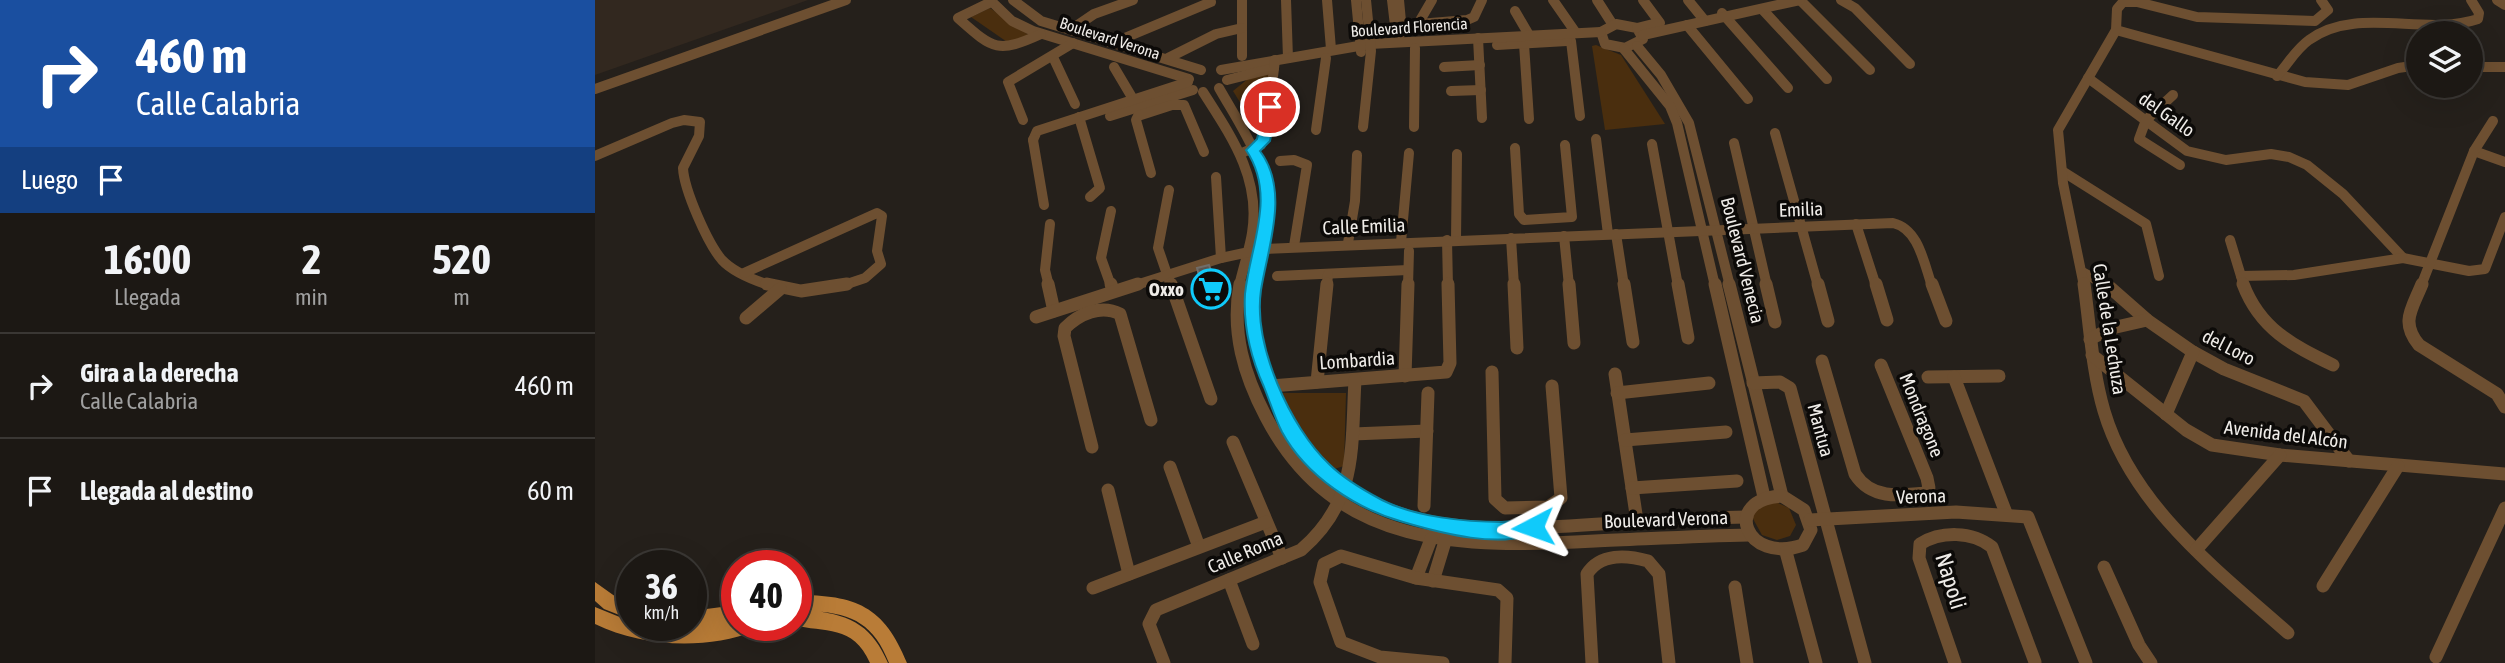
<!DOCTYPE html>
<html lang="es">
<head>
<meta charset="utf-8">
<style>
  :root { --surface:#1c1814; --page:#25211d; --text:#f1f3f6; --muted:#a0a0a0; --line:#3a3734 }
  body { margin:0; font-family:"Asap Condensed",sans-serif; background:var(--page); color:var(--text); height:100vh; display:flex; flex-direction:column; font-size:26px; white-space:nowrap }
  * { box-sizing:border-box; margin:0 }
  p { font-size:23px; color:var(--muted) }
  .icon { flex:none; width:38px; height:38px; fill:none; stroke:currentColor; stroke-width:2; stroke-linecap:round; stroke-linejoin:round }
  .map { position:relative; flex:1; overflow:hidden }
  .sheet { display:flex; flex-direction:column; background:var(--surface); width:595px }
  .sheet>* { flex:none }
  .top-card { background:#1a4fa0; color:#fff; overflow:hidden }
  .fabs { position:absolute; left:1811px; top:21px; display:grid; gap:14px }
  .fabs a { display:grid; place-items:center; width:77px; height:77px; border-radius:50%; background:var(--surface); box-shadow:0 7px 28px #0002,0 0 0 2px var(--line); font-size:35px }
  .speed { position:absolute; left:21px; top:550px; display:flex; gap:14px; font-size:35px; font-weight:700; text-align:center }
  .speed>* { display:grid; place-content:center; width:91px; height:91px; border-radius:50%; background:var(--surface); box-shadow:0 7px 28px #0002,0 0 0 2px var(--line); line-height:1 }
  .speed small { font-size:18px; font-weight:400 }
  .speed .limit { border:10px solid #d22; background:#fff; color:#111 }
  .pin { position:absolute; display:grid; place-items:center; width:60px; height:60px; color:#fff; margin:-30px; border:4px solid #fff; border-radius:50%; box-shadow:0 2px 7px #0007 }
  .me { position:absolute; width:77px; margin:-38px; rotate:266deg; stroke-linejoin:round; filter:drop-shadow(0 0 5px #0008) }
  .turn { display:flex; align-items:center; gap:24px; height:147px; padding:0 21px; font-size:32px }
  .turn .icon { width:91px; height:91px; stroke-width:2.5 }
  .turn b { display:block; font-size:49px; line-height:60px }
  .then { display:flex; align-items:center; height:66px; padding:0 21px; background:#0003; gap:14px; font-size:26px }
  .eta { display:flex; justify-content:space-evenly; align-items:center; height:119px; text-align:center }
  .eta b { font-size:42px; font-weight:700; line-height:49px }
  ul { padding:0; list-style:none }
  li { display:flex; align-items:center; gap:21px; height:105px; padding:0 21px; border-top:2px solid var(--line) }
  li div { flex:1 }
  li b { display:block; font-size:26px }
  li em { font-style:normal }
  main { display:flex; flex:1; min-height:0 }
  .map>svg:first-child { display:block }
</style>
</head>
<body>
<main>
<section class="sheet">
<div class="top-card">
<div class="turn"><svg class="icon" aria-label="right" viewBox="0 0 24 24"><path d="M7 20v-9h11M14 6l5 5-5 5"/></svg><div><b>460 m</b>Calle Calabria</div></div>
<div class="then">Luego<svg class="icon" aria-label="arrive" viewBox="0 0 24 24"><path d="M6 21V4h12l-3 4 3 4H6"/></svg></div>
</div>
<div class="eta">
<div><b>16:00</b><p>Llegada</p></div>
<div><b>2</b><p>min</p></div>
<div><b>520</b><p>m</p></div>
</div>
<ul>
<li><svg class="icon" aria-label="right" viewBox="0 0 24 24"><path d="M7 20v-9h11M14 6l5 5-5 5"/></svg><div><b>Gira a la derecha</b><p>Calle Calabria</p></div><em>460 m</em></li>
<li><svg class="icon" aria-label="arrive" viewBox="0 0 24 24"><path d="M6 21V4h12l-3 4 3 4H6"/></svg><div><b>Llegada al destino</b></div><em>60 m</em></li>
</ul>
</section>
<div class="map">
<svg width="1910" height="663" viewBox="0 0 1910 663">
  <rect width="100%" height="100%" fill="#25201b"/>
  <polygon fill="#32281f" points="0,0 213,0 0,75"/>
  <g fill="#4a2e0e">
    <polygon points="395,8 434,35 415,44 376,17"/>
    <polygon points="1001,45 1026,55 1070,124 1010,130 997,46"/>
    <polygon points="679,71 671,132 664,133 638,91 654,78"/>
    <polygon points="686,393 751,393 749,466 736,470 710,445"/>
    <polygon points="1181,502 1194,508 1201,525 1195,536 1182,540 1167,535 1157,517 1163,507"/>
  </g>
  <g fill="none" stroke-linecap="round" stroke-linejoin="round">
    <g stroke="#6d4f31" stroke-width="10">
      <polyline points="395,0 417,21 438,31 594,79"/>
      <polyline points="418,0 446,21 606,70"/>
      <polyline points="647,0 647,56"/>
      <polyline points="691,0 693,58"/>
      <polyline points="732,0 736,49"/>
      <polyline points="761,0 766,52"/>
      <polyline points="797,0 801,34 804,35 807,32 804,0"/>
      <polyline points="958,0 981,33"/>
      <polyline points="1002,0 1018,25"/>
      <polyline points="1048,0 1065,23"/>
      <polyline points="1093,0 1110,21"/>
      <polyline points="1205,0 1275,70"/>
      <polyline points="1246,0 1260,8 1315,64"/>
      <polyline points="1902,0 1910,5"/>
      <path d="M396 2 363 18C398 49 402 54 446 34"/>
      <polyline points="1167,9 1232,79"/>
      <polyline points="920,11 934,35"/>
      <polyline points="1127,13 1193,88"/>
      <polyline points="823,24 837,0"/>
      <polygon points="1021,24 1042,28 1048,39 1030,48 1010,44 1006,32"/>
      <polyline points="1092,25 1153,99"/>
      <polyline points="800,26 872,20 879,17 887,0"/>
      <polyline points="1042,28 1062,23"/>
      <polyline points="477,29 499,14 538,0"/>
      <polyline points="1521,30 1710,82 1753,85 1803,68 1824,65"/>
      <polyline points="1048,35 1205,0"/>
      <polyline points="883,38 887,118"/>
      <polyline points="976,41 985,116"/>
      <polyline points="520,42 616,2"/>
      <polyline points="929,44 934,119"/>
      <polyline points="902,45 972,41"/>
      <polyline points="1042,46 1066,75 1094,123 1135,286"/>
      <polyline points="1029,49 1075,106 1082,123 1120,286"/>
      <polyline points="458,57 480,104"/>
      <polyline points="573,58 621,34 647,28"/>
      <polyline points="519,67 538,99"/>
      <polyline points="849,67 885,65"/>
      <polyline points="1876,67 1910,67"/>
      <polyline points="626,70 775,44 1006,32"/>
      <path d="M1682 76C1693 64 1701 49 1714 40 1761 5 1830 37 1883 19L1884 13 1876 0"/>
      <polyline points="1493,78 1592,151 1631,160 1676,154 1694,157 1712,165 1748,194 1808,258"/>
      <polyline points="632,80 679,68"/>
      <path d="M624 88C646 127 674 165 673 212 673 237 664 261 660 286"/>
      <polyline points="0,89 251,0"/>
      <polyline points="856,91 886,90"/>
      <path d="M608 92C636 136 666 178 657 233 654 251 648 268 644 286"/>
      <polyline points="1578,95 1551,120 1544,139 1585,165"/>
      <polyline points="515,116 598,90"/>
      <polyline points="484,117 505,188 495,197"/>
      <polyline points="428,120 413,82 478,43"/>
      <polyline points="768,127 776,51 771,0"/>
      <polyline points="819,127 820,48"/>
      <polyline points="721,130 731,58"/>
      <polyline points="1180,133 1223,286"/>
      <polyline points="1001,139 1013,234"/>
      <polyline points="438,140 442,131 593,82"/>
      <polyline points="438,140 449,205"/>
      <polyline points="1139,143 1172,286"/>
      <polyline points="1057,144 1083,286"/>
      <polyline points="920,148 924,214 929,220 977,217 970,145"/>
      <polyline points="1879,151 1910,162"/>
      <polyline points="649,152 666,145 671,135 680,60"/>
      <path d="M0 156 77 123 89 120 105 122 104 136 88 168C89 190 113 244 127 260 139 273 161 281 177 286"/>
      <polyline points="685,161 699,160 712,165 699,246"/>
      <polyline points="1467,171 1551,224 1564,276"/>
      <polyline points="556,173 541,120 543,116 577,105 589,105 609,152"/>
      <polyline points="621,177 626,258"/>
      <polyline points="574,190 563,248 576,286"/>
      <polyline points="516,211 506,258 516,286"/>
      <polyline points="1261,224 1281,286"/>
      <polyline points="1021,234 1029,286"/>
      <polyline points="969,236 974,286"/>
      <polyline points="916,238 919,286"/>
      <polyline points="852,240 853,286"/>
      <polyline points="861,240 862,154"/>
      <polyline points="1635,240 1649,286"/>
      <polyline points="806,242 814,153"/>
      <polyline points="753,243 760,201 762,155"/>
      <polyline points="1487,272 1513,286"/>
      <polyline points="149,273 282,213 287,216 282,251 286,264 270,278 246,286"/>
      <polyline points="682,276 813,270"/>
      <polyline points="1646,276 1699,275 1808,258 1874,271 1890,269 1910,217"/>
      <polyline points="454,286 450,270 455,224"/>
      <path d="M538 286 626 258 668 249 1298 223C1324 229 1329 264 1337 286"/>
      <polyline points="732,286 733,274"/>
      <polyline points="813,286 814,251"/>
      <polyline points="1489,286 1468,183 1463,130 1521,30 1522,9 1528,2 1542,2 1602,17 1720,21 1733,10 1726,0"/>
      <polyline points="1826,286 1879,151 1898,121"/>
    </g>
    <g stroke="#6d4f31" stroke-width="13">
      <polyline points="172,284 206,291 252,284"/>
      <polyline points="453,284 459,311"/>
      <polyline points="516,284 518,291"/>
      <polyline points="576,284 616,399"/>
      <path d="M645 284C636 332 649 375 671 417 740 550 869 548 1000 541 1051 539 1103 536 1154 535"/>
      <path d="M660 284C652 330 668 371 688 411 757 545 890 532 1019 523 1064 519 1108 518 1152 517"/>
      <polyline points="919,284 922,348"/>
      <polyline points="974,284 979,343"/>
      <polyline points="1029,284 1038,342"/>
      <polyline points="1083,284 1093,338"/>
      <polyline points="1120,284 1169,497"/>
      <polyline points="1134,284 1187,496"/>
      <polyline points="1171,284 1180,322"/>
      <polyline points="1223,284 1233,321"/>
      <polyline points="1281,284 1292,320"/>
      <polyline points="1337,284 1351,321"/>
      <path d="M1489 284C1495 326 1497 370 1509 411 1537 506 1622 570 1693 633"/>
      <polyline points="1511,284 1552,320 1598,352 1629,369 1709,401 1754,461"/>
      <path d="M1648 284C1665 329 1697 345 1738 365"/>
      <path d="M1827 284C1817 309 1805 322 1824 345L1902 394 1910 407"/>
      <polyline points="441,317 543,284"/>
      <polyline points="151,318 185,289"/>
      <polyline points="1495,339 1517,328 1552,320"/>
      <polyline points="1497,355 1591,430 1617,445 1685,455 1910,474"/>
      <path d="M1227 361 1260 474C1276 499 1303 496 1330 493L1334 488 1332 478 1286 365"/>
      <polyline points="897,372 900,499 910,508 953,507 966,498 957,386"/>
      <polyline points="1020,374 1042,521"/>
      <polyline points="810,376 813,284"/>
      <polyline points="1333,377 1404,376"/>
      <polyline points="1359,377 1411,513"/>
      <polyline points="722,382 732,284"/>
      <polyline points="1158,383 1185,382 1195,388 1270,663"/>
      <polyline points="676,386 851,372 855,363 853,284"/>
      <polyline points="1022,393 1114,383"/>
      <polyline points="1571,414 1598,352"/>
      <polyline points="758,434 832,431"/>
      <polyline points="1030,440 1131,432"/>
      <polyline points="638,442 687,558"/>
      <path d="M497 447 469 336 470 328C484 314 506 304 525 314L556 420"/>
      <polyline points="575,467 604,547"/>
      <polyline points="1037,488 1142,481"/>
      <polyline points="513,490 534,574"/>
      <path d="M1187 496 1209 510 1216 530 1208 545C1150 565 1126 499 1187 496Z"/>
      <polyline points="829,506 833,393"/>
      <polyline points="1215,520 1361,512 1433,517 1491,663"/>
      <polyline points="1601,550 1685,455"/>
      <polyline points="1191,552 1221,663"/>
      <polyline points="1509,567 1544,645 1556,663"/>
      <polyline points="821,578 836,539"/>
      <polyline points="634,580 658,644"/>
      <polyline points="838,581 852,535"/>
      <polyline points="1728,586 1803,466"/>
      <polyline points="1140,587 1152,663"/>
      <polyline points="498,588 671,522"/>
      <polyline points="1841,657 1910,508"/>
      <path d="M569 663 554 624 561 610 706 550C763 501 756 449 760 380"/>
      <polyline points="848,663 785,657 746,642 725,582 729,564 746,556 821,578 903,590 912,598 910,663"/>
      <path d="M997 663 992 574C1005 553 1032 555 1053 561L1064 574 1074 663"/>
      <path d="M1360 663 1324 558 1325 544C1346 531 1377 531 1397 547L1440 662"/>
    </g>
    <g fill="#b97c37" fill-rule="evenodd">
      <polygon points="0,582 21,597 37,604 37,620 9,609 0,601"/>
      <path d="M201 595C261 595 289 606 312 663H294C279 625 259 614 219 611 258 615 278 628 293 663H275C258 624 230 633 198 625H201Z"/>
      <path d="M142 605V625H163L160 631C111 650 47 647 0 624V607L37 622V625L76 627 96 625V611Z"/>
    </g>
  </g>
  <polygon fill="#322d28" points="614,265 624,296 612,300 607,287"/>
  <polygon fill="#5a5550" stroke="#716d68" stroke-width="2" points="614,265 620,283 607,287 602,268"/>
  <path fill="#10cafa" stroke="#0a83a2" stroke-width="2" d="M675 103 682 107 675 141 665 151C695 191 673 246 666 290 658 345 695 427 734 464 748 478 770 491 787 500 820 517 871 522 907 522 920 522 932 517 944 522L947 527 944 533C902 548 849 534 808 522 761 509 711 476 687 432 680 418 675 402 669 387 656 358 648 327 650 294 655 245 682 196 651 150L662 139 669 107Z"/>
  <defs>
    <g id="supermarket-ring" transform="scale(2.0125)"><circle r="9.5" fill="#0c0a08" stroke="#10cafa" stroke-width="1.5"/><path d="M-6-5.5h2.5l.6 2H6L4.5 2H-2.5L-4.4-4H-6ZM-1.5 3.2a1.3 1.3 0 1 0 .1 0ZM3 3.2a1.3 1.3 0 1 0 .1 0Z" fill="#10cafa"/></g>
  </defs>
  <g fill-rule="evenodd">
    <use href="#supermarket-ring" x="616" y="289"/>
  </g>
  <g text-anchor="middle" stroke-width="7" stroke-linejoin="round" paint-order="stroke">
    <g font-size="16" fill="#efece8" stroke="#0c0a08">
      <text transform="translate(814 27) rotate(-4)" y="6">Boulevard Florencia</text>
      <text transform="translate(515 38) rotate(18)" y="6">Boulevard Verona</text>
    </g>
    <g font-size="19" fill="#efece8" stroke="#0c0a08">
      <text transform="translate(1572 114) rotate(35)" y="7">del Gallo</text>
      <text transform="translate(1206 209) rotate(-2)" y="7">Emilia</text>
      <text transform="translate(769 226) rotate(-2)" y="7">Calle Emilia</text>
      <text transform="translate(1148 260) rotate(76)" y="7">Boulevard Venecia</text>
      <text transform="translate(1515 329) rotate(81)" y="7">Calle de la Lechuza</text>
      <text transform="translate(1634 347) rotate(27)" y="7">del Loro</text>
      <text transform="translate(762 360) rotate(-4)" y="7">Lombardia</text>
      <text transform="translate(1327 415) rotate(68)" y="7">Mondragone</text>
      <text transform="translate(1226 430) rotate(75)" y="7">Mantua</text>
      <text transform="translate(1691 434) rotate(7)" y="7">Avenida del Alcón</text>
      <text transform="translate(1326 496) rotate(-2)" y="7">Verona</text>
      <text transform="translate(1071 519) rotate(-2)" y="7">Boulevard Verona</text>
      <text transform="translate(650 552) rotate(-23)" y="7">Calle Roma</text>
    </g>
    <g font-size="19" font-weight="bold" fill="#efece8" stroke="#0c0a08" text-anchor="end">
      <text x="589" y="296">Oxxo</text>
    </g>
    <g font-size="23" fill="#efece8" stroke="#0c0a08">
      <text transform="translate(1356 581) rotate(73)" y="8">Napoli</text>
    </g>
  </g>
</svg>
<div class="fabs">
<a><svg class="icon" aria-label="layers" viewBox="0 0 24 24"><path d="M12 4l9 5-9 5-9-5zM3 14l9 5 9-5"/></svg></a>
</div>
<div class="speed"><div>36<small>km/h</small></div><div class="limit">40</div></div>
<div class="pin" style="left:675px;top:107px;background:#d93025"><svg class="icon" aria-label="arrive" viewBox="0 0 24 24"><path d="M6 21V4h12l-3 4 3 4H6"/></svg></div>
<svg class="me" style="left:938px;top:527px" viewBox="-20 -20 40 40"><path d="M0-17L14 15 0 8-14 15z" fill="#10cafa" stroke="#fff" stroke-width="4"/></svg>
</div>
</main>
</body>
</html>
